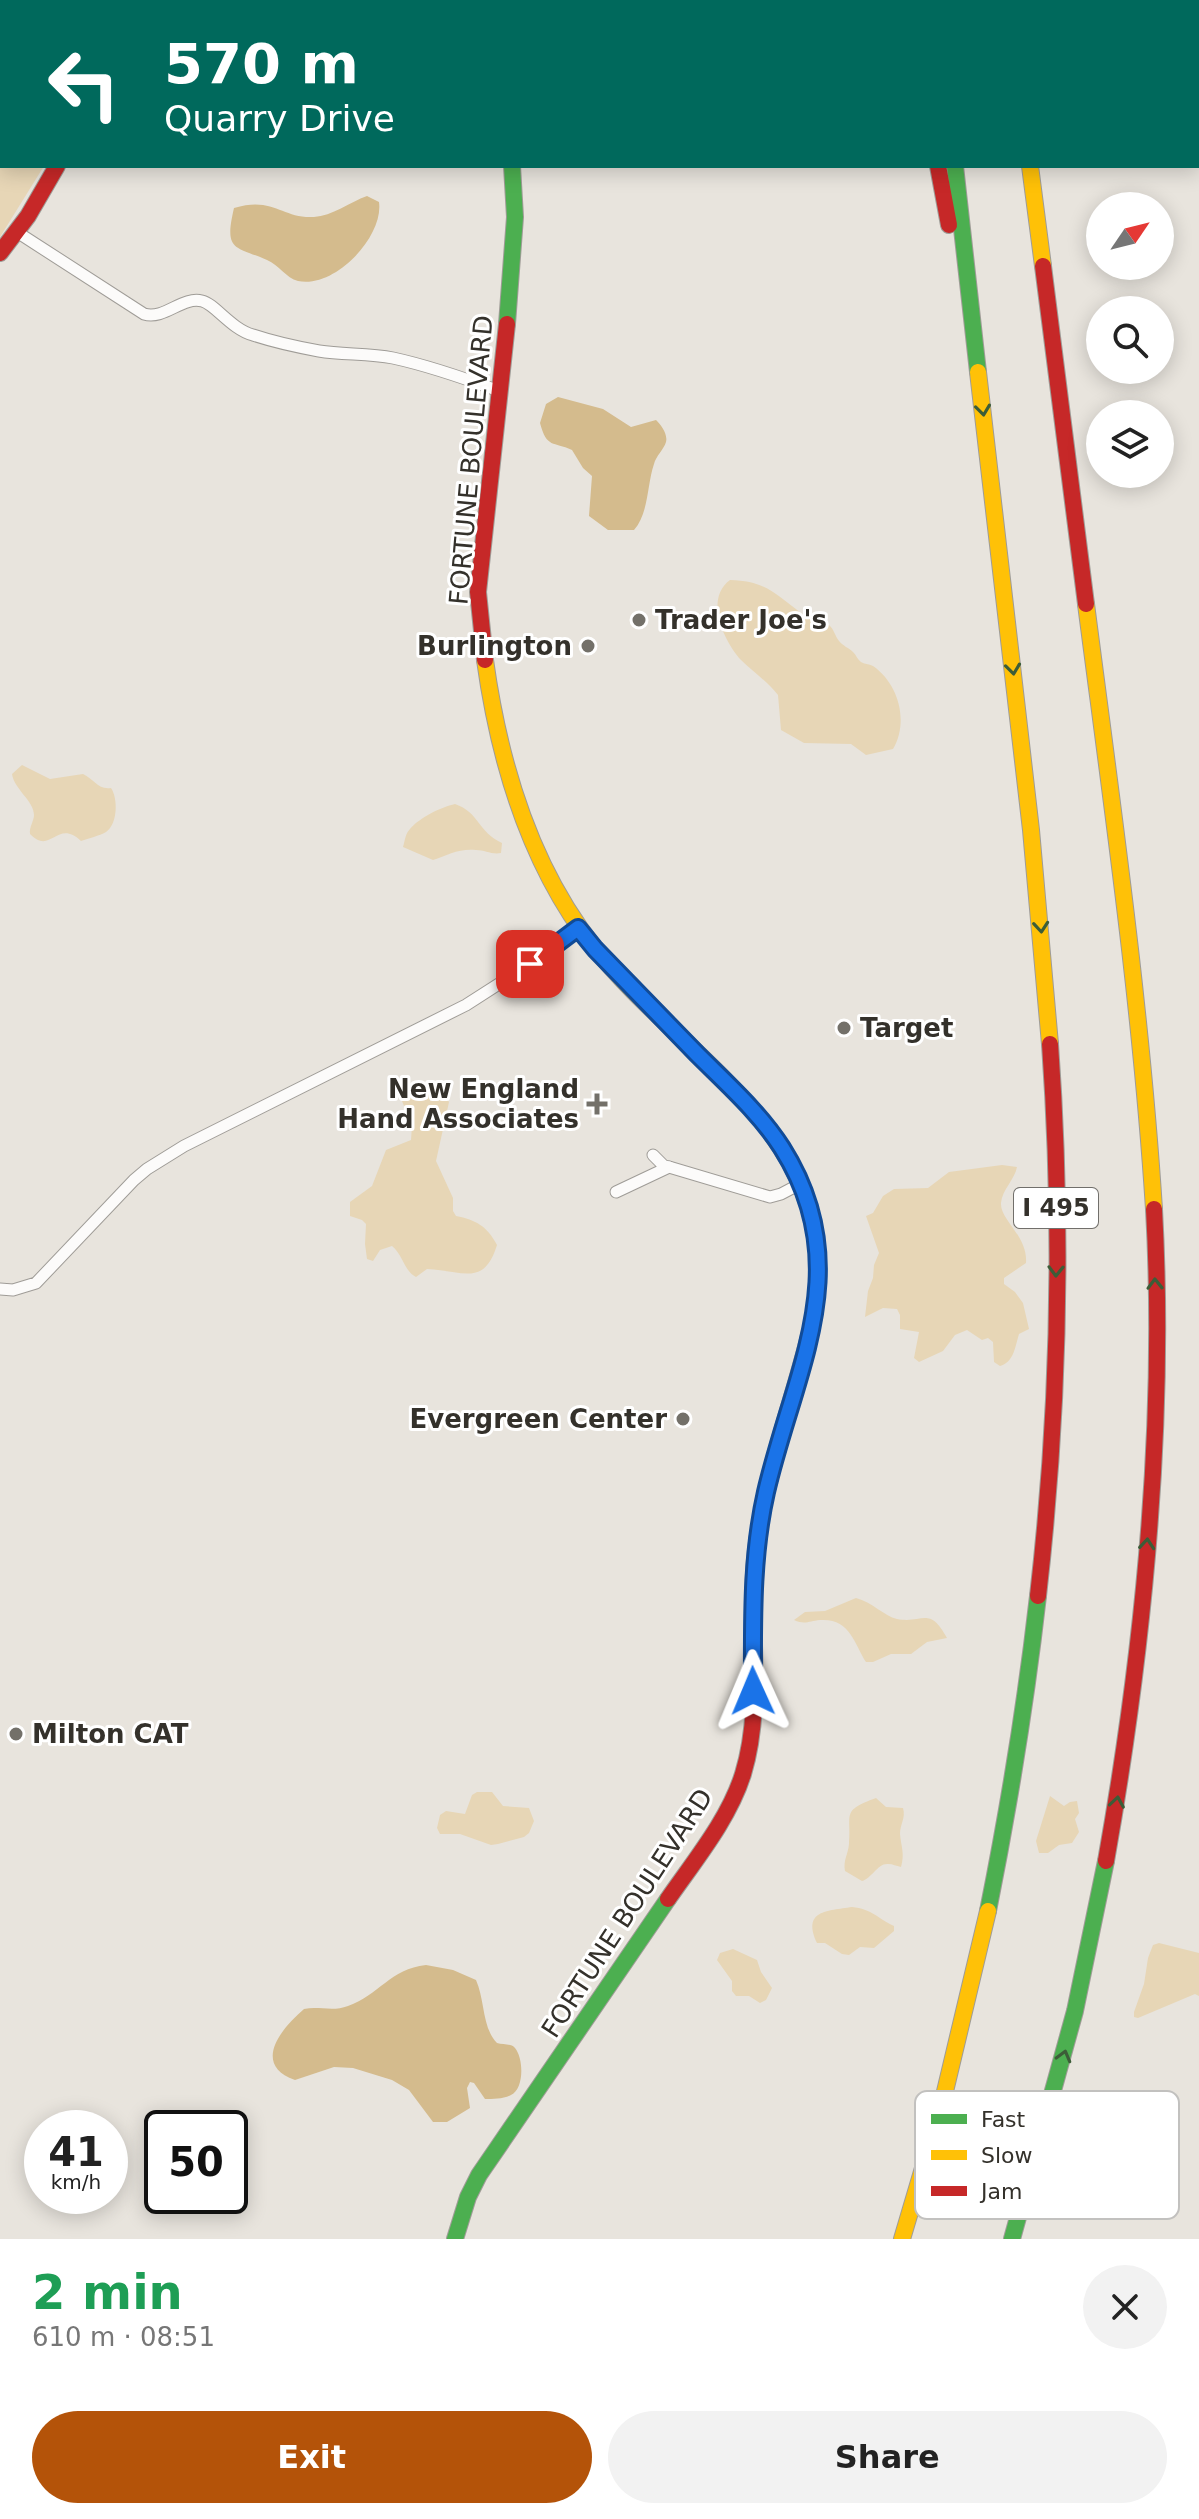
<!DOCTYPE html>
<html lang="en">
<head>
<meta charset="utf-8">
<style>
  :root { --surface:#fff; --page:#f2f2f2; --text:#222; --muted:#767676; --accent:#b45309 }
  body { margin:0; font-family:"DejaVu Sans",sans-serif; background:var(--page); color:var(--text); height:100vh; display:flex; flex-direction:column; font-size:30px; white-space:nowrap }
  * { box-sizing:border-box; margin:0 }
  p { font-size:26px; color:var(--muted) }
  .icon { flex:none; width:44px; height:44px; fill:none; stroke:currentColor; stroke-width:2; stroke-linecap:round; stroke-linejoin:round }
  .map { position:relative; height:2239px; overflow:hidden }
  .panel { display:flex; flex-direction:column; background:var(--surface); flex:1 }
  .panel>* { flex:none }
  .banner { position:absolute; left:0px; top:0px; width:1200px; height:168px; box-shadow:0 4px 20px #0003; background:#00695c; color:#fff; overflow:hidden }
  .needle { width:52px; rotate:55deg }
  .controls { position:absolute; left:1086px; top:192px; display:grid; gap:16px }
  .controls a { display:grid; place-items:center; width:88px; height:88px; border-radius:50%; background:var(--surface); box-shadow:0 4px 20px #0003; font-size:40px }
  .speed { position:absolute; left:24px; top:2110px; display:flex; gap:16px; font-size:40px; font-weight:700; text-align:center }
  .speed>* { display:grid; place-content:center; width:104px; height:104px; border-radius:50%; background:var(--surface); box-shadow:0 4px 20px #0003; line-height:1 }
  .speed small { font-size:20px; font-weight:400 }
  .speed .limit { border:4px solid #111; border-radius:12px; background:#fff; color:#111 }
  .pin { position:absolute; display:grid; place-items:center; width:68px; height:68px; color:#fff; margin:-34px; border-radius:16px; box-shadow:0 4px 12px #0006 }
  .me { position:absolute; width:88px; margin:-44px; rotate:359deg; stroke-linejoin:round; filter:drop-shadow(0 0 6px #0008) }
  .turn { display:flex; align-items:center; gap:28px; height:168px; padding:0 32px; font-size:36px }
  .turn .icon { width:104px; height:104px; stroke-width:2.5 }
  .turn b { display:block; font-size:56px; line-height:68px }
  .round { display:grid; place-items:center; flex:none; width:84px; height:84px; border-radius:42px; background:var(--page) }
  .overview { display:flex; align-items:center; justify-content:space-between; height:136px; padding:0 32px }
  h1 { font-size:48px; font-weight:800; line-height:60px; color:#1e9e55 }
  .button { display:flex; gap:16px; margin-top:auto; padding:16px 32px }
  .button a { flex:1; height:92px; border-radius:48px; background:var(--accent); color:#fff; font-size:32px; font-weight:800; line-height:92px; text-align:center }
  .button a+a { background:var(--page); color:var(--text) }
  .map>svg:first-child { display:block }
</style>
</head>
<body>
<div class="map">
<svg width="1199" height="2239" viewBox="0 0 1199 2239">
  <rect width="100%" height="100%" fill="#e8e4dd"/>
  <g fill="#e7d6b6">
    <polygon points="0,0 141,0 2,2 2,166 44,166 0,237"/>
    <path d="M730 580C766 581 775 594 801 613 810 620 822 618 829 625 834 629 835 636 839 641 843 646 849 648 853 652 857 656 857 659 861 662 864 664 869 664 873 666 899 684 909 722 893 749L866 755 851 744 804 743 781 730 778 695C767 681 753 672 741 660 724 641 704 599 730 580Z"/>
    <path d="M22 765 50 779 83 774C94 779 98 790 111 788 118 798 118 824 106 832 99 836 89 838 81 841 57 818 51 856 30 834 29 827 34 821 34 815 34 801 14 789 12 774Z"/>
    <path d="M455 804C479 812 478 832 502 843L501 853C492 855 485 850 476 850 460 848 447 855 433 860L403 847C405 841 405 834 410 829 419 818 441 807 455 804Z"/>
    <path d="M423 1087 443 1092 449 1102 436 1161 453 1198V1211L456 1216C476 1220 487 1226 497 1245 484 1288 461 1270 427 1269L416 1277C404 1271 403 1255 392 1246L380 1250 373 1261 367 1259 365 1244 366 1224 362 1220 350 1216V1202L372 1186 386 1150 411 1140 412 1126 402 1101 405 1096Z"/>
    <path d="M1002 1165 1017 1167C1015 1179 1002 1190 1001 1203 1000 1220 1028 1236 1026 1263L1004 1278V1284L1015 1292 1023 1303 1029 1329 1019 1334C1015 1347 1014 1362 1000 1366L994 1362 993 1342 988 1338 982 1340 967 1330 955 1335 943 1351 919 1362 914 1358 919 1332 900 1329V1315L897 1309 883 1308 865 1317 868 1291 873 1278 874 1265 879 1253 866 1216 873 1213 883 1196 894 1189 928 1188 949 1172Z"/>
    <path d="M856 1598C872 1602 884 1616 897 1619 923 1624 929 1605 947 1638L927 1642 911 1654H891L873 1662H866C854 1643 850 1618 820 1620 809 1621 805 1625 794 1620L805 1612 825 1611Z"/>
    <polygon points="477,1792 492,1792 503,1806 529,1808 534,1821 529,1833 524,1837 498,1844 491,1845 460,1834 440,1834 437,1828 440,1815 446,1811 465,1814 472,1795"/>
    <polygon points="1050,1796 1064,1806 1070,1802 1077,1801 1079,1813 1075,1819 1079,1832 1072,1843 1059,1845 1048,1853 1039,1853 1036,1841"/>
    <path d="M876 1798 886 1807 903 1808C906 1818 900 1824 900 1834 901 1846 905 1854 901 1867 896 1866 893 1864 888 1864 878 1863 872 1878 862 1881L845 1871C843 1860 848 1855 849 1844 852 1814 840 1811 876 1798Z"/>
    <path d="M852 1907C872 1909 877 1918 894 1926V1931L874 1948 860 1947 849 1955 842 1954 825 1943H817C802 1910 827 1911 852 1907Z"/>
    <polygon points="1159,1943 1199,1953 1199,1996 1195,1994 1138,2018 1134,2017 1134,2012 1144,1984 1148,1958 1153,1945"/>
    <polygon points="733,1949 757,1960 761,1972 772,1988 766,2000 760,2003 749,1996 736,1996 732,1991 732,1981 717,1960 720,1953"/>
  </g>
  <g fill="#d4bb8d">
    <path d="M367 196 379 202C384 236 335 289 298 281 286 278 279 265 267 260 234 246 224 251 234 208 274 196 282 219 314 217 332 216 350 202 367 196Z"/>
    <path d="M558 397 603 409 631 427 656 420C661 425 668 434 666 442 664 449 656 456 654 464 647 484 649 513 634 530H608L589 516 592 476 583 468 572 450C553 441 547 449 540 423L546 404Z"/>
    <path d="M426 1965 453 1970 476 1980C485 2000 482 2028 497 2043 503 2045 511 2043 515 2048 524 2059 524 2089 511 2095 503 2099 493 2099 485 2099L474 2083 470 2082 467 2088 470 2108 447 2122H433L409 2090 392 2080 353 2068 334 2067 295 2080C251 2064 282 2028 304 2009 319 2006 333 2012 348 2006 379 1995 390 1969 426 1965Z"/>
  </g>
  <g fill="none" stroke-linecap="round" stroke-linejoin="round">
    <g stroke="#9f9c97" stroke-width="13">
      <g id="street">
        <path d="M17 232 144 314C165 320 182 296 202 301 215 304 231 329 253 335 274 342 297 347 319 351 343 355 369 353 393 358 430 366 464 378 499 391"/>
        <polyline points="669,1167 770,1197 781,1194 800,1184"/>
        <polyline points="616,1192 669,1167 664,1166 653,1155"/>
        <polyline points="0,1289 13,1290 36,1283 134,1180 147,1169 184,1146 466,1005 530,964 578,928"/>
      </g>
    </g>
    <g stroke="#9f9c97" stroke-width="18">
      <g id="fast">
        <polyline points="955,166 978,372"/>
        <polyline points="507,324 515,217 512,166"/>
        <path d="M988 1911C1009 1806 1026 1702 1038 1596"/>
        <polyline points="455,2239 468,2197 479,2175 668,1899"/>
        <polyline points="1012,2239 1075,2011 1106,1861"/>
      </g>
    </g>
    <g stroke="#9f9c97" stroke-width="18">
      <g id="slow">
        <polyline points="458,0 459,2"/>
        <polyline points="902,0 903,2"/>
        <polyline points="935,0 935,2"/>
        <polyline points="154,2 156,0"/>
        <polyline points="1030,166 1043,266"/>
        <polyline points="978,372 1031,830 1050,1044"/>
        <path d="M1086 604C1112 805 1141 1006 1154 1209"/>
        <path d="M485 660C499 761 530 866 594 947 669 1044 806 1116 817 1250"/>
        <polyline points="902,2239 942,2104 988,1911"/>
      </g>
    </g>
    <g stroke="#9f9c97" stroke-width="18">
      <g id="jam">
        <polyline points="1007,0 1007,2"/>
        <polyline points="938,166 949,225"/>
        <polyline points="0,253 28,216 57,166"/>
        <polyline points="1043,266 1086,604"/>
        <polyline points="485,660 478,592 507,324"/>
        <path d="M1038 1596C1059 1413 1063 1227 1050 1044"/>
        <path d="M1106 1861C1144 1647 1166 1427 1154 1209"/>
        <path d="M668 1899C695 1860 729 1819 743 1774 765 1702 747 1624 756 1550 765 1472 795 1396 813 1320L817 1293V1250"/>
      </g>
    </g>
    <use href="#street" stroke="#fcfbfa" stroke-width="11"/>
    <use href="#fast" stroke="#4caf50" stroke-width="16"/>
    <use href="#slow" stroke="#ffc107" stroke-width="16"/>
    <use href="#jam" stroke="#c62828" stroke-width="16"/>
  </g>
  <defs><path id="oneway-chevron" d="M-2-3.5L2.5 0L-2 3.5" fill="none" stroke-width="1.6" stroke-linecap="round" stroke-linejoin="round" transform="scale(2)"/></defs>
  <g stroke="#3c5d38">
    <use href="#oneway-chevron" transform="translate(983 410) rotate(83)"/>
    <use href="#oneway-chevron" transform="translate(1013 669) rotate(83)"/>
    <use href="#oneway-chevron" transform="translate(1041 927) rotate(85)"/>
    <use href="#oneway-chevron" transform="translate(1056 1271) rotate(91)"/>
    <use href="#oneway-chevron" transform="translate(1155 1284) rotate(-91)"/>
    <use href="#oneway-chevron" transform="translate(1147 1544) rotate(-85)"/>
    <use href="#oneway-chevron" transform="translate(1117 1802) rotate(-81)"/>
    <use href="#oneway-chevron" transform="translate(1064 2056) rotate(-75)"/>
  </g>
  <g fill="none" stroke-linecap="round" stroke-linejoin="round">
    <g stroke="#114b97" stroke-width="20">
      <path id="route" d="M530 964 578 928 595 949C629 984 663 1019 697 1054 726 1083 759 1112 782 1148 858 1268 794 1371 766 1492 751 1558 753 1624 753 1691"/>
    </g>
    <use href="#route" stroke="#1a73e8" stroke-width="14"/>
  </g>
  <g fill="#737069" stroke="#fff" stroke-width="3">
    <circle cx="639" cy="620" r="8"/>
    <circle cx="588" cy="646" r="8"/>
    <circle cx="844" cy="1028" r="8"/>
    <path d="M593 1092h8v8h8v8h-8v8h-8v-8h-8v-8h8z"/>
    <circle cx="683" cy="1419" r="8"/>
    <circle cx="16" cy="1734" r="8"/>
  </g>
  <g text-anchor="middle" stroke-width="6" stroke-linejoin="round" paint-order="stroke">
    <rect fill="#fff" stroke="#716f6b" stroke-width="2" x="1014" y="1188" width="84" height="40" rx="6"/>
    <g font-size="24" font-weight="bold" fill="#34312b">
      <text x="1056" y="1216">I 495</text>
    </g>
    <g font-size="26" fill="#34312b" stroke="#fff">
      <text transform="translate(471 460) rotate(-85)" y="9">FORTUNE BOULEVARD</text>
      <text transform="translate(627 1913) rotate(-57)" y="9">FORTUNE BOULEVARD</text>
    </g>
    <g font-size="26" font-weight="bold" fill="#34312b" stroke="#fff" text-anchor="start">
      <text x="655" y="629">Trader Joe's</text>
      <text x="572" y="655" text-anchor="end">Burlington</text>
      <text x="860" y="1037">Target</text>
      <text x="579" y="1098" text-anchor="end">New England<tspan x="579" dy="30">Hand Associates</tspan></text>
      <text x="667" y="1428" text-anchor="end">Evergreen Center</text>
      <text x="32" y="1743">Milton CAT</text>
    </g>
  </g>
  <rect x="915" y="2091" width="264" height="128" rx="12" fill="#fff" stroke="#c2c1bf" stroke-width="2"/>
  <rect x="931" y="2114" width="36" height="10" fill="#4caf50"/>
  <rect x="931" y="2150" width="36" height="10" fill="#ffc107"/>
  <rect x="931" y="2186" width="36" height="10" fill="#c62828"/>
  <g font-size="22" fill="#34312b">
    <text x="981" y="2127">Fast</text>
    <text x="981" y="2163">Slow</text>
    <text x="981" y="2199">Jam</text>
  </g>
</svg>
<div class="controls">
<a><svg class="needle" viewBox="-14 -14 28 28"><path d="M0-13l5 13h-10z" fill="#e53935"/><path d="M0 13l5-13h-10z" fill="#767676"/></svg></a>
<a><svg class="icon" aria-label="search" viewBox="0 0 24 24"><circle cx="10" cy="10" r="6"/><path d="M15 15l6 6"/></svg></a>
<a><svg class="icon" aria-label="layers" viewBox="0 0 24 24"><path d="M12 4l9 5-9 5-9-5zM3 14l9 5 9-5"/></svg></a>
</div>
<div class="speed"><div>41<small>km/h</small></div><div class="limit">50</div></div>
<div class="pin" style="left:530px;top:964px;background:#d93025"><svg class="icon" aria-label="arrive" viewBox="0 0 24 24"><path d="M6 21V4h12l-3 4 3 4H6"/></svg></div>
<svg class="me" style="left:753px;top:1691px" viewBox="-20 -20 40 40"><path d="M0-17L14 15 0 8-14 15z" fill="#1a73e8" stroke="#fff" stroke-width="4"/></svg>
<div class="banner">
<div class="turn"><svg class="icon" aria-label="left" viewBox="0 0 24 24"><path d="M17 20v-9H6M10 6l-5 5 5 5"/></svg><div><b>570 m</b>Quarry Drive</div></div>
</div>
</div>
<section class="panel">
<div class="overview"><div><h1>2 min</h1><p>610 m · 08:51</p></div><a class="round"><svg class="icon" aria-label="close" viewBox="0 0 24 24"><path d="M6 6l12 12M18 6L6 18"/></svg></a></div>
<div class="button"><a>Exit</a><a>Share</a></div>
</section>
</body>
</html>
